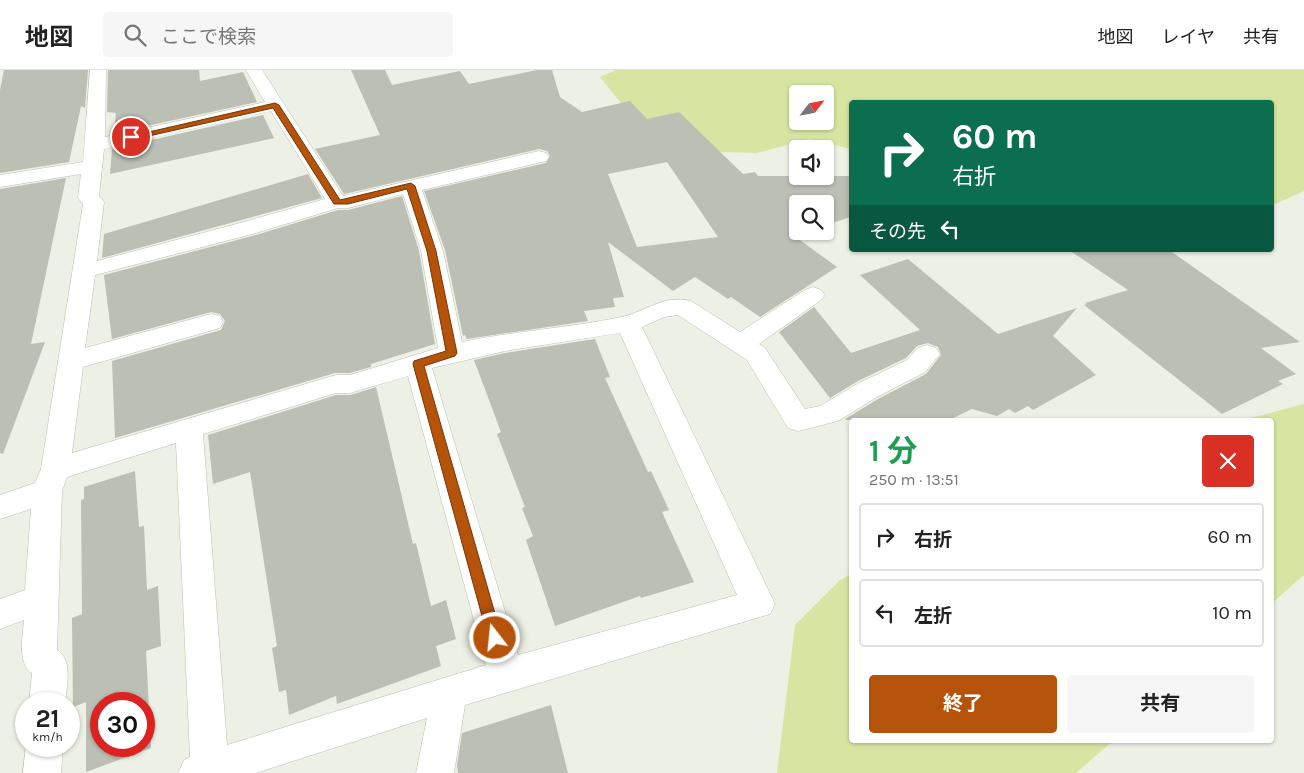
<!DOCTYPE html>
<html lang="ja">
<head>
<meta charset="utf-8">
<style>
  :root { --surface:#fff; --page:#f6f6f6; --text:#222; --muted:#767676; --line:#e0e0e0; --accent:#b45309 }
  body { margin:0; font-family:Karla,"Noto Sans JP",sans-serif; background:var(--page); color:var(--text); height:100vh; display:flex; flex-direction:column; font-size:19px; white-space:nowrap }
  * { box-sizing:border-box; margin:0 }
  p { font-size:16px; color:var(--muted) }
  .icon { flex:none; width:28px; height:28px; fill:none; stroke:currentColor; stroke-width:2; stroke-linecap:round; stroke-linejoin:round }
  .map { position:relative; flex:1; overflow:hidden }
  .details { position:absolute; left:849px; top:348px; width:425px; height:325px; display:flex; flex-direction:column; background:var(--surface); border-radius:5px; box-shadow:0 1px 4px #0004 }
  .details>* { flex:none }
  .guide { position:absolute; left:849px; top:30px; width:425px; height:152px; border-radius:5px; box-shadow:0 1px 4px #0004; background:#0b6e4f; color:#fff; overflow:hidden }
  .needle { width:32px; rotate:58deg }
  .buttons { position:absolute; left:789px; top:15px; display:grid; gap:10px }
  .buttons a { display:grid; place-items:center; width:45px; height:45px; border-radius:5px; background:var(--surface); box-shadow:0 1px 4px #0004; font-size:25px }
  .speed { position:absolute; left:15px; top:622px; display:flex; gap:10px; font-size:25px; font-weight:700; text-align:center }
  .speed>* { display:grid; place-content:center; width:65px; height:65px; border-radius:50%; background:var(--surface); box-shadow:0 1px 4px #0004; line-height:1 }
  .speed small { font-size:12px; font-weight:400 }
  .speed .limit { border:8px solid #d22; background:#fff; color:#111 }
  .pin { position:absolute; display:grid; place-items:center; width:42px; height:42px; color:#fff; margin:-21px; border:2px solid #fff; border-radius:50%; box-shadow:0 1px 5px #0007 }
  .me { position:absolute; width:55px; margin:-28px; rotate:344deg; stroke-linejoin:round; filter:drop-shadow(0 0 4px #0008) }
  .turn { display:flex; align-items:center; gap:18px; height:105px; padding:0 20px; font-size:22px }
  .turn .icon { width:65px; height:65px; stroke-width:2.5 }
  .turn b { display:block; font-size:35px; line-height:42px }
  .then { display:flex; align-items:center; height:48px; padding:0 20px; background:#0003; gap:10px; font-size:19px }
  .round { display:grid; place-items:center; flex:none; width:52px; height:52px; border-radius:5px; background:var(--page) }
  .head { display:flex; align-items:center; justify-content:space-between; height:85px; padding:0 20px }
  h1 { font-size:30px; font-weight:700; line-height:38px; color:#1e9e55 }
  .button { display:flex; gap:10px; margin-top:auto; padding:10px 20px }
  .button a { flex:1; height:58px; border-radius:5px; background:var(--accent); color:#fff; font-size:20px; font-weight:700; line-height:58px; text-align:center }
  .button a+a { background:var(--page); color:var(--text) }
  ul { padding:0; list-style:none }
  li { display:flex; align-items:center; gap:15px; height:68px; margin:0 10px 8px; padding:0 10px; border:2px solid var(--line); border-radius:5px }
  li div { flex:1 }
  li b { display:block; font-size:19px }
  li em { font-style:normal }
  header { display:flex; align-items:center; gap:30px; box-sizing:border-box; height:70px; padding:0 25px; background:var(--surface); border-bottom:1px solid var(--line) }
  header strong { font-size:24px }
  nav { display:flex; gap:28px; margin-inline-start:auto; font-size:18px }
  .search { width:350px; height:45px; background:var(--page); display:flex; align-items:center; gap:12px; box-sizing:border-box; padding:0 18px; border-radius:5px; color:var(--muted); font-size:19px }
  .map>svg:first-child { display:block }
</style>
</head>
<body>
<header>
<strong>地図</strong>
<div class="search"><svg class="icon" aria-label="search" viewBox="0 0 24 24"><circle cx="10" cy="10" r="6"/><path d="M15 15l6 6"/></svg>ここで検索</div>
<nav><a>地図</a><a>レイヤ</a><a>共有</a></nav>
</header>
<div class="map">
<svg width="1304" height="703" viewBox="0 0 1304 703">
  <rect width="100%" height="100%" fill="#edf0e4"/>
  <g fill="#d6e6a2" fill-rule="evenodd">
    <path d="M616 0H1304V121L1271 136V32H851V79L809 69 757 83 717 82 635 51 600 7ZM798 24H825V51H798Z"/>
    <polygon points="1304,334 1304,505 1271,534 1271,350 1243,350"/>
    <polygon points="851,504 851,670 1114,670 1076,703 777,703 795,555 839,511"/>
  </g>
  <g fill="#bcbfb3" fill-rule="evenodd">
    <polygon points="4,0 88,0 85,38 81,36 69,92 0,103 0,20"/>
    <polygon points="108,0 199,0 200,11 243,2 257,32 114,63 116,43 107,42"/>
    <path d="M351 0H385L392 15 460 1 469 14 537 0H552L560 27 582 42 630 31 647 49 679 42 743 104 755 102 758 106H851V147L825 155V134H798V161H804L793 165 837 197 760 247 731 227 728 229 695 207 673 221 608 172 624 227 613 228 615 237 584 241 588 251 467 269 465 265 463 266 445 180 424 121 546 93 550 86 547 81 539 79 344 124 315 79 380 65ZM667 92 718 167 637 177 608 104Z"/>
    <polygon points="263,45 274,68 110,104 112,79"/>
    <polygon points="308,104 322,128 102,188 104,164"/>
    <polygon points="66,108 31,274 45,272 3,384 0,383 0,119"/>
    <polygon points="402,126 419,181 435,274 371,294 371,297 350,303 335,303 115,368 112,291 221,260 225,251 220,244 211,242 112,269 104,205 256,165 338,140 348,140"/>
    <polygon points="1069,180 1169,180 1300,272 1261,278 1296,304 1278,311 1283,314 1222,344 1084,235 1087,234 1085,233 1128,220"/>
    <polygon points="908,189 998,264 1077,238 1053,266 1096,305 1033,340 1028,336 1015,343 1009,339 997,346 972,339 949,350 846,350 845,349 878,329 926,304 941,285 938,277 928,273 917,276 906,288 858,311 830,328 779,262 814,237 851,283 920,260 860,205"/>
    <polygon points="595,269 610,307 605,308 648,402 651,401 669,440 662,442 694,512 641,528 640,526 555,556 526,470 533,466 522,438 525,437 497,364 501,362 474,290 505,283"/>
    <polygon points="376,317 413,474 416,473 431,536 446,530 456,569 436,576 441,596 337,634 336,626 289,645 286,620 279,622 272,578 277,576 250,402 213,414 208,365 336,325 351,325"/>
    <path d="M135 401 139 457 144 456 147 520 158 516 161 576 146 581 151 678 86 702V632L73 637 72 548 82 544 81 430 84 429V417ZM101 634H144V676H101Z"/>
    <polygon points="551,635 568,703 458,703 457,695 462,663"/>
  </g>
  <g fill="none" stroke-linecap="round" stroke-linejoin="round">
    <g stroke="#bcbfb3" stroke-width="1">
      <g id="minor">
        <path d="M90 0H106L105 67 265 32 246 0H262L343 126 539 81 546 83 549 87 546 91 422 120 443 181 462 272C515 261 569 258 621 247 646 242 662 224 691 231L740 262 805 220 813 217 821 220 825 225 821 230 759 274 765 278 805 339 820 336 859 313 907 290 918 278 927 275 936 278 940 284 925 302 877 327 838 351 798 361 788 358 747 290 678 245 664 247 642 257 775 534 770 544 465 635 454 703H416L427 648 256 703H178L184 690 190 687 176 373 67 407 62 421 57 580C74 590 66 618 65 634H29L32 603C17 594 23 565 24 550L0 559V529L25 520 31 439 0 449V425L35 413 41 399 83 134 78 128 81 104 0 117V105L83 92ZM271 41 325 129 240 153 97 191 104 132 99 126 104 79ZM403 124 421 181 438 278 350 305H336L72 383 83 297 220 258 223 252 220 246 211 244 85 278 95 205 256 163 338 138H348ZM620 263 737 525 518 585 432 298 505 281ZM408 306 486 595 227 675 203 364 336 323H350Z"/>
        <polygon points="26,674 26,676 63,676 61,703 23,703"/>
      </g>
    </g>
    <use href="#minor" fill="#fff" fill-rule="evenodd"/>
  </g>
  <polygon fill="#b45309" stroke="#753606" points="275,33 279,35 340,130 411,113 415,116 436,181 457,283 455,286 424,296 502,568 500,573 495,574 490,573 488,568 413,294 414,291 446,281 427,181 407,119 348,134 334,134 273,38 131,70 127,67"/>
</svg>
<div class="buttons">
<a><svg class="needle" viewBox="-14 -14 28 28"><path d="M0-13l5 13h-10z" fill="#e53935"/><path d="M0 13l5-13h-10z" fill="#767676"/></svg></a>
<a><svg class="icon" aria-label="sound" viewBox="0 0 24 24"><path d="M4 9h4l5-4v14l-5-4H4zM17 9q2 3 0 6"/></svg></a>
<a><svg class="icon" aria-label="search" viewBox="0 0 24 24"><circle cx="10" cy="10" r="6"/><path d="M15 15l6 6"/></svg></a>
</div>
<div class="speed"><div>21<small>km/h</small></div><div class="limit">30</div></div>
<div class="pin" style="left:131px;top:67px;background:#d93025"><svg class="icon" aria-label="arrive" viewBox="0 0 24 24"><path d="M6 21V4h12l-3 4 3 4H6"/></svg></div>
<svg class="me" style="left:495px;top:568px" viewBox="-20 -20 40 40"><circle r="17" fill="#b45309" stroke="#fff" stroke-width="3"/><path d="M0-11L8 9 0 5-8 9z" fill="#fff"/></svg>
<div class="guide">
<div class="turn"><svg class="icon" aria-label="right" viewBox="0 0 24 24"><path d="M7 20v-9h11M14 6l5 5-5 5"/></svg><div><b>60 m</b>右折</div></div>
<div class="then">その先<svg class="icon" aria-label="left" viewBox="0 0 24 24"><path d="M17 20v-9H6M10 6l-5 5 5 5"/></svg></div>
</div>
<section class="details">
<div class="head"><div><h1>1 分</h1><p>250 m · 13:51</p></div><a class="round" style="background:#d93025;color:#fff"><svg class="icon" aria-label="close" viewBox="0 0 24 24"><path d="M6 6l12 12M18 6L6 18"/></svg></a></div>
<ul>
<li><svg class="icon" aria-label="right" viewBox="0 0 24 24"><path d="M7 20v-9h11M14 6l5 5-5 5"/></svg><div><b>右折</b></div><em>60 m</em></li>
<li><svg class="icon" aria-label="left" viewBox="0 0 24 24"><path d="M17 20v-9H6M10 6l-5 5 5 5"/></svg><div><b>左折</b></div><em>10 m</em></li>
</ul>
<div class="button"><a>終了</a><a>共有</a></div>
</section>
</div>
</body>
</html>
